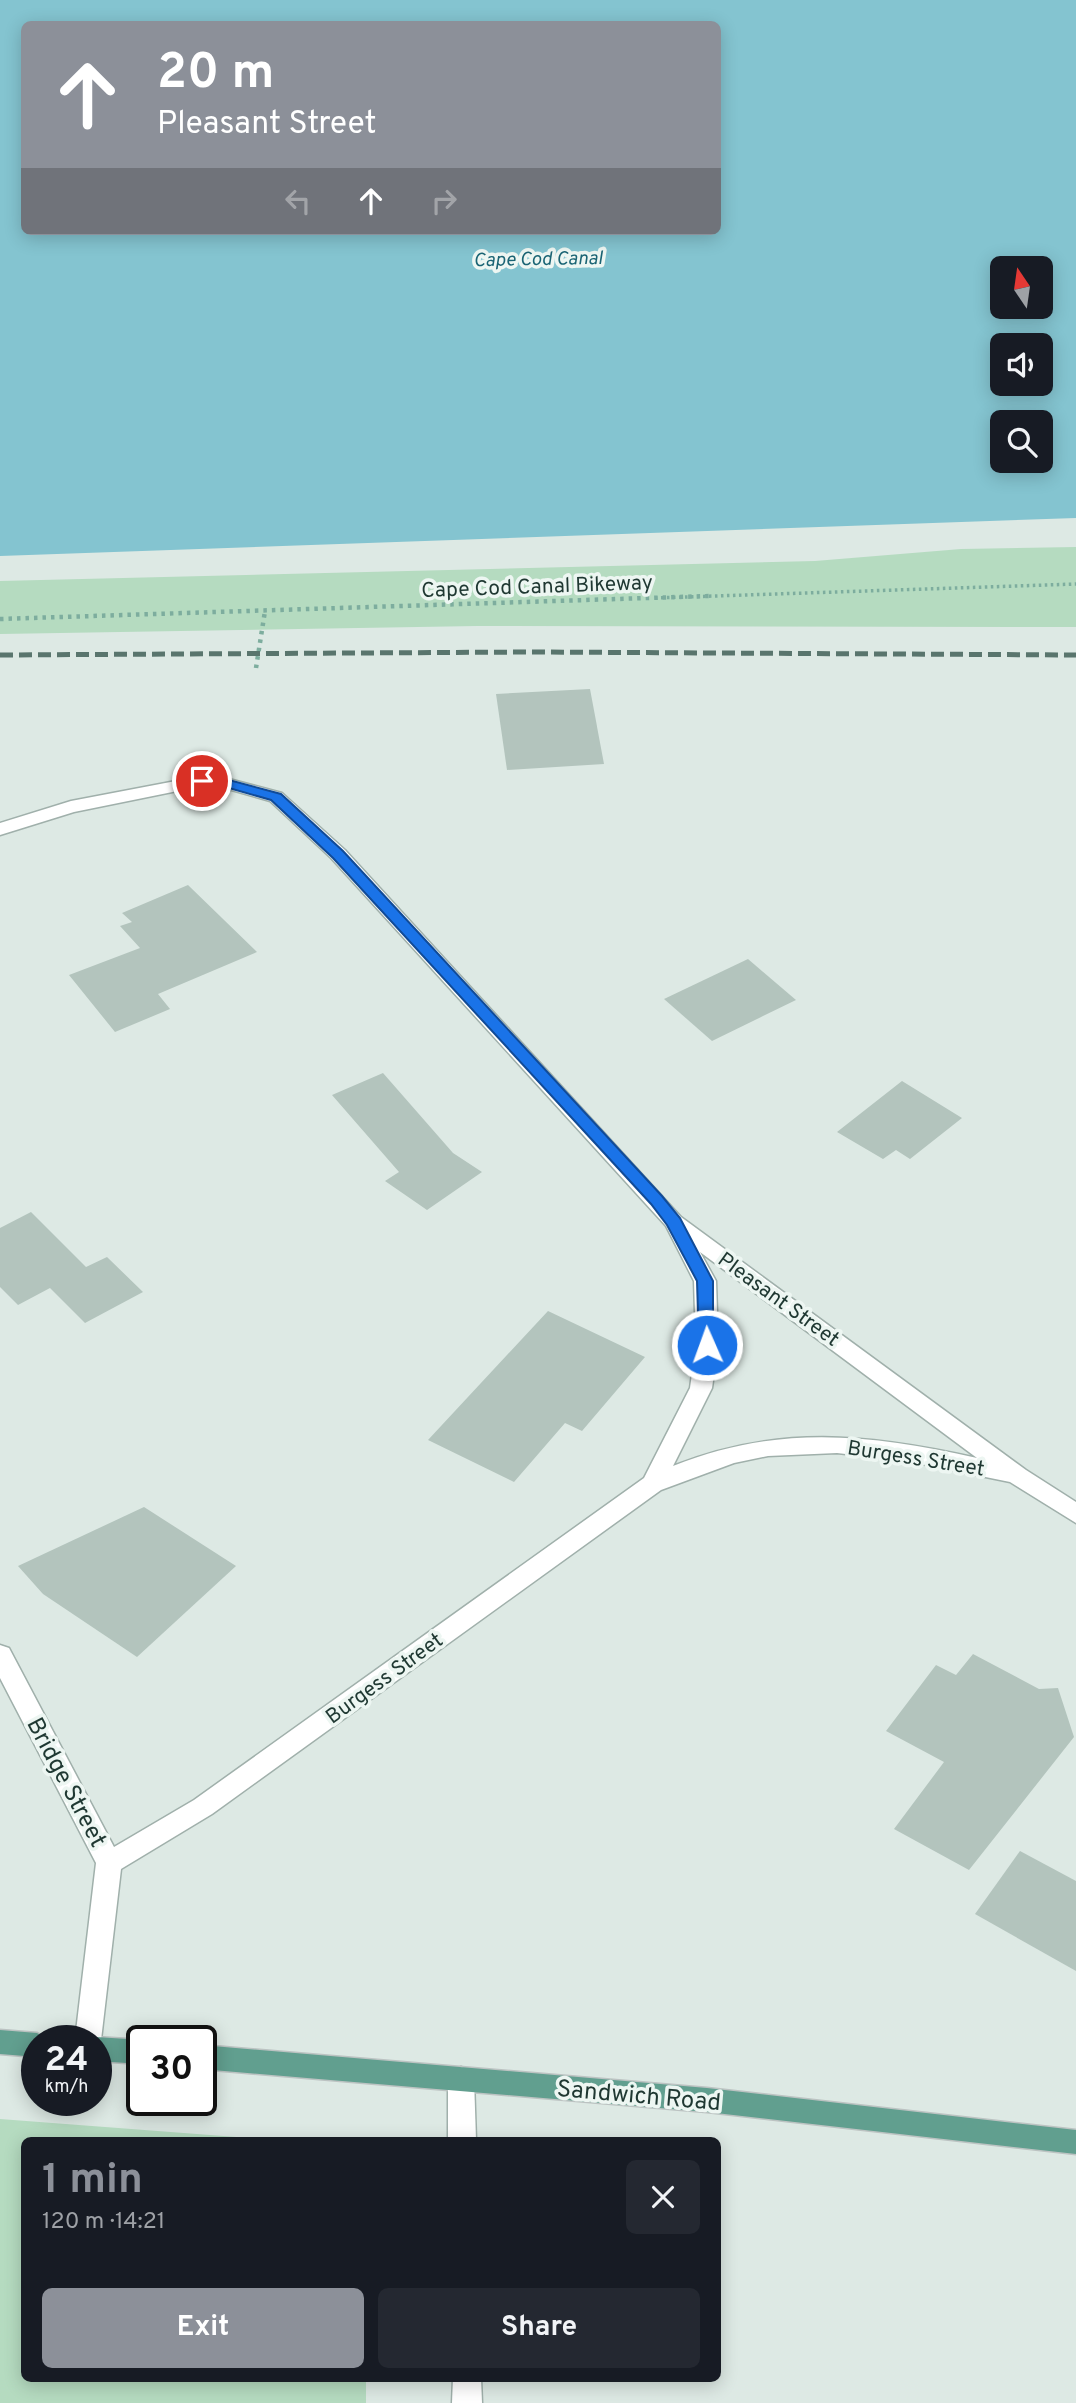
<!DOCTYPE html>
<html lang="en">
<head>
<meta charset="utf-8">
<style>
  :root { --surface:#171b24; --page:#242831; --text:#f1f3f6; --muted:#9ea1a6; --accent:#8c9099 }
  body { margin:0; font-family:Overpass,sans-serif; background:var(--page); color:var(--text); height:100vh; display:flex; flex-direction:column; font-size:26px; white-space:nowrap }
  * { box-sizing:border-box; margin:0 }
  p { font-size:23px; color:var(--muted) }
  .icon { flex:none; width:38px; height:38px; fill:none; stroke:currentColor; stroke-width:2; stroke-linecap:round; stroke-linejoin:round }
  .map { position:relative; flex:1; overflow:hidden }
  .drawer { position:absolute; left:21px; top:2137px; width:700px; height:245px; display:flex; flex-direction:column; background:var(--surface); border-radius:10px; box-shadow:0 4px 18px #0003 }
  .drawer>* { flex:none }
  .top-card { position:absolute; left:21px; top:21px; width:700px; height:214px; border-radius:10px; box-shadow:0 4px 18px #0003; background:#8c9099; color:#fff; overflow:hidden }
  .needle { width:46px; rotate:347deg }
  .tools { position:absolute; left:990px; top:256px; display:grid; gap:14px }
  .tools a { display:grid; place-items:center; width:63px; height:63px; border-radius:10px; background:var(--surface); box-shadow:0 4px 18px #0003; font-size:35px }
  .speed { position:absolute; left:21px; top:2025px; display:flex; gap:14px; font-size:35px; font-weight:700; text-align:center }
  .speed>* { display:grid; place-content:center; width:91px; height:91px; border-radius:50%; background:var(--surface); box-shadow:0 4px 18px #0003; line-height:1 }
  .speed small { font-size:18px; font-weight:400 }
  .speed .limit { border:4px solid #111; border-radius:10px; background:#fff; color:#111 }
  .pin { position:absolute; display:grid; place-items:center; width:60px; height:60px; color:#fff; margin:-30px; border:4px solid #fff; border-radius:50%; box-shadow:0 2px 7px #0007 }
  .me { position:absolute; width:77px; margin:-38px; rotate:358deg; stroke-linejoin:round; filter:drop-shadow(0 0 5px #0008) }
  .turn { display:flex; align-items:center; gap:24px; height:147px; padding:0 21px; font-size:32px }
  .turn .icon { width:91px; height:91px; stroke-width:2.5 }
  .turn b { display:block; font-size:49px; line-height:60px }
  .lanes { display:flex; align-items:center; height:66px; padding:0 21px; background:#0003; justify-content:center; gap:35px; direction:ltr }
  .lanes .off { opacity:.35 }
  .round { display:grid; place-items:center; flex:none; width:74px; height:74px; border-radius:10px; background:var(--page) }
  .overview { display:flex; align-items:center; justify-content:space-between; height:119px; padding:0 21px }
  h1 { font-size:42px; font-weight:700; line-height:52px; color:var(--accent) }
  .button { display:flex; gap:14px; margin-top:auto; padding:14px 21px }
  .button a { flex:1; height:80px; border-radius:10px; background:var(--accent); color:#fff; font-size:28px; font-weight:700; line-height:80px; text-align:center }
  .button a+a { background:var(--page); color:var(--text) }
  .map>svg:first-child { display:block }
</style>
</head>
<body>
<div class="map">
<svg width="1076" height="2403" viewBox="0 0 1076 2403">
  <rect width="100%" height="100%" fill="#dde9e4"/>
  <g fill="#b5dbc0">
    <polygon points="1076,547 1076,627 477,626 0,634 0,581 815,561 961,549"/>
    <polygon points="0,2119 277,2140 24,2140 24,2378 366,2378 366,2403 0,2403"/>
  </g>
  <path fill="#84c4d0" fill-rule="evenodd" d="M0 0H1076V518L0 556ZM24 24H718V231H24ZM1003 268H1041V306H1003ZM1003 345H1041V383H1003ZM1003 422H1041V460H1003Z"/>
  <g fill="#b3c4bd">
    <polygon points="590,689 604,764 507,770 496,694"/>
    <polygon points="188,885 257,952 158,994 170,1009 115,1032 69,975 140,948 120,926 132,922 122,913"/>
    <polygon points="748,959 796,1000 712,1041 664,999"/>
    <polygon points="383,1073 453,1153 482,1172 427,1210 385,1181 399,1172 332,1095"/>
    <polygon points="902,1081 962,1118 910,1159 896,1150 883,1159 837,1132"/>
    <polygon points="31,1212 86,1267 107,1257 143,1292 85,1323 50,1288 18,1305 0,1287 0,1228"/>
    <polygon points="548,1311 645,1357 582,1431 565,1423 514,1482 428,1440"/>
    <polygon points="144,1507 236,1566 137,1657 43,1594 18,1566"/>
    <polygon points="973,1654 1039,1689 1058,1688 1074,1737 969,1870 894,1829 944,1762 886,1731 936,1665 956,1675"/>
    <polygon points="1020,1851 1076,1881 1076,1971 975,1914"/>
  </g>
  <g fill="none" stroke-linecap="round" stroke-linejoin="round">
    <g stroke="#a0b0ab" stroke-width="3">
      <g id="minor">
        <path d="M202 776 229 779 282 793 345 850 681 1217 1026 1470 1076 1502V1523L1010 1482 907 1461 837 1453 768 1456 734 1463 661 1490 212 1814 121 1869 101 2040 96 2049V2040H75L96 1863 0 1678V1645L9 1648 114 1847 194 1800 644 1478 690 1388 696 1345 694 1281 666 1226 331 858 270 801 228 789 202 786 74 812 0 835V823L71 801ZM700 1252 977 1458C869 1434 778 1424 673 1466L712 1388 718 1345 716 1281Z"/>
        <polygon points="461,2067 471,2071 474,2079 476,2140 448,2140 448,2079 451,2071"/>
        <polygon points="453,2378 481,2378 482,2403 452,2403"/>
      </g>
    </g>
    <g stroke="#bcc3c2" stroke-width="3">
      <g id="major">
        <polygon points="0,2030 37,2033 48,2040 37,2040 37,2057 0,2054"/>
        <polygon points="96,2037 143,2040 142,2064 96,2061 96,2040 87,2040"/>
        <polygon points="201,2045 707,2088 1076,2130 1076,2154 707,2112 201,2069"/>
      </g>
    </g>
    <polyline stroke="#7dad9e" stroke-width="3.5" stroke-dasharray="2.5 3.5" stroke-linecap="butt" points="655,598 1076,584"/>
    <g stroke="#7dad9e" stroke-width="4.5" stroke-dasharray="3.5 5" stroke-linecap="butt">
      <polyline points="0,619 709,596"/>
      <polyline points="256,668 265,611"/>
    </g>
    <use href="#minor" fill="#fff" fill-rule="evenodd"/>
    <use href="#major" fill="#619f8f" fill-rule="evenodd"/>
    <polyline stroke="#59756d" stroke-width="5" stroke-dasharray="13 6" stroke-linecap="butt" points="0,655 535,652 1076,655"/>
  </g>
  <polygon fill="#1a73e8" stroke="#114b97" stroke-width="2" points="202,777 229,780 281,794 343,851 662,1196 680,1218 713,1281 713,1349 701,1349 699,1345 697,1281 667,1225 651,1204 333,858 271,800 229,788 197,784 197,778"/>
  <g text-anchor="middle" stroke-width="7" stroke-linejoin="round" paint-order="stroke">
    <g font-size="19" font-style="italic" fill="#1a6474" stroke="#edf6f2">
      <text transform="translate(538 258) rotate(-1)" y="7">Cape Cod Canal</text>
    </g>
    <g font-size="21" fill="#1f3832" stroke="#edf6f2">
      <text transform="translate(537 586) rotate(-2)" y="7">Cape Cod Canal Bikeway</text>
      <text transform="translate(779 1299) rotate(36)" y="7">Pleasant Street</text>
      <text transform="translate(916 1458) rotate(9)" y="7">Burgess Street</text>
      <text transform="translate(384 1678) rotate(-36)" y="7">Burgess Street</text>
    </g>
    <g font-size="24" fill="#1f3832" stroke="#edf6f2">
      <text transform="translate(67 1782) rotate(62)" y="8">Bridge Street</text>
      <text transform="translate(639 2095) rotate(5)" y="8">Sandwich Road</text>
    </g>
  </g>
</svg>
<div class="tools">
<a><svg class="needle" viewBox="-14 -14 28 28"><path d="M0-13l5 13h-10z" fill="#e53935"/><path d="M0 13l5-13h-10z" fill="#9ea1a6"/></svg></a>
<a><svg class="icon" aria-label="sound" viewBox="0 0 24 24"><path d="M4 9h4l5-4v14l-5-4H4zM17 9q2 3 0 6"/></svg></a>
<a><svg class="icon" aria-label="search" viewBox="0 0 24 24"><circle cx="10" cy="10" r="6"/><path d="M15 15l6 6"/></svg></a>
</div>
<div class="speed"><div>24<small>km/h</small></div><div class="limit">30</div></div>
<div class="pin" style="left:202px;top:781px;background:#d93025"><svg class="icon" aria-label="arrive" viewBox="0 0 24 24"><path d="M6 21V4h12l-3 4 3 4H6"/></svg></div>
<svg class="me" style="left:707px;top:1345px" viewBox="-20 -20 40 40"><circle r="17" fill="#1a73e8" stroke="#fff" stroke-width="3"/><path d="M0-11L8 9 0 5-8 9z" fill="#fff"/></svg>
<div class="top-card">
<div class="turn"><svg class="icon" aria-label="ahead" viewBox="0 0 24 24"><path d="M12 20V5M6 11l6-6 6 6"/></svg><div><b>20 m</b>Pleasant Street</div></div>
<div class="lanes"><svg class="icon off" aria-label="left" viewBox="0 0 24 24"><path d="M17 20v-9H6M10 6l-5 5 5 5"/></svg><svg class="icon" aria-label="ahead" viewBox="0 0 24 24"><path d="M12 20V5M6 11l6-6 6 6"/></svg><svg class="icon off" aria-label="right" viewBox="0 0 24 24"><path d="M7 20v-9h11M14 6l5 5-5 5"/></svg></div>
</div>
<section class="drawer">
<div class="overview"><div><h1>1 min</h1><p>120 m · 14:21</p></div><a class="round"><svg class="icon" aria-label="close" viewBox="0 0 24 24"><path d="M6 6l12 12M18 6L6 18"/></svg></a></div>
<div class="button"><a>Exit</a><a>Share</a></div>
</section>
</div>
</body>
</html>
